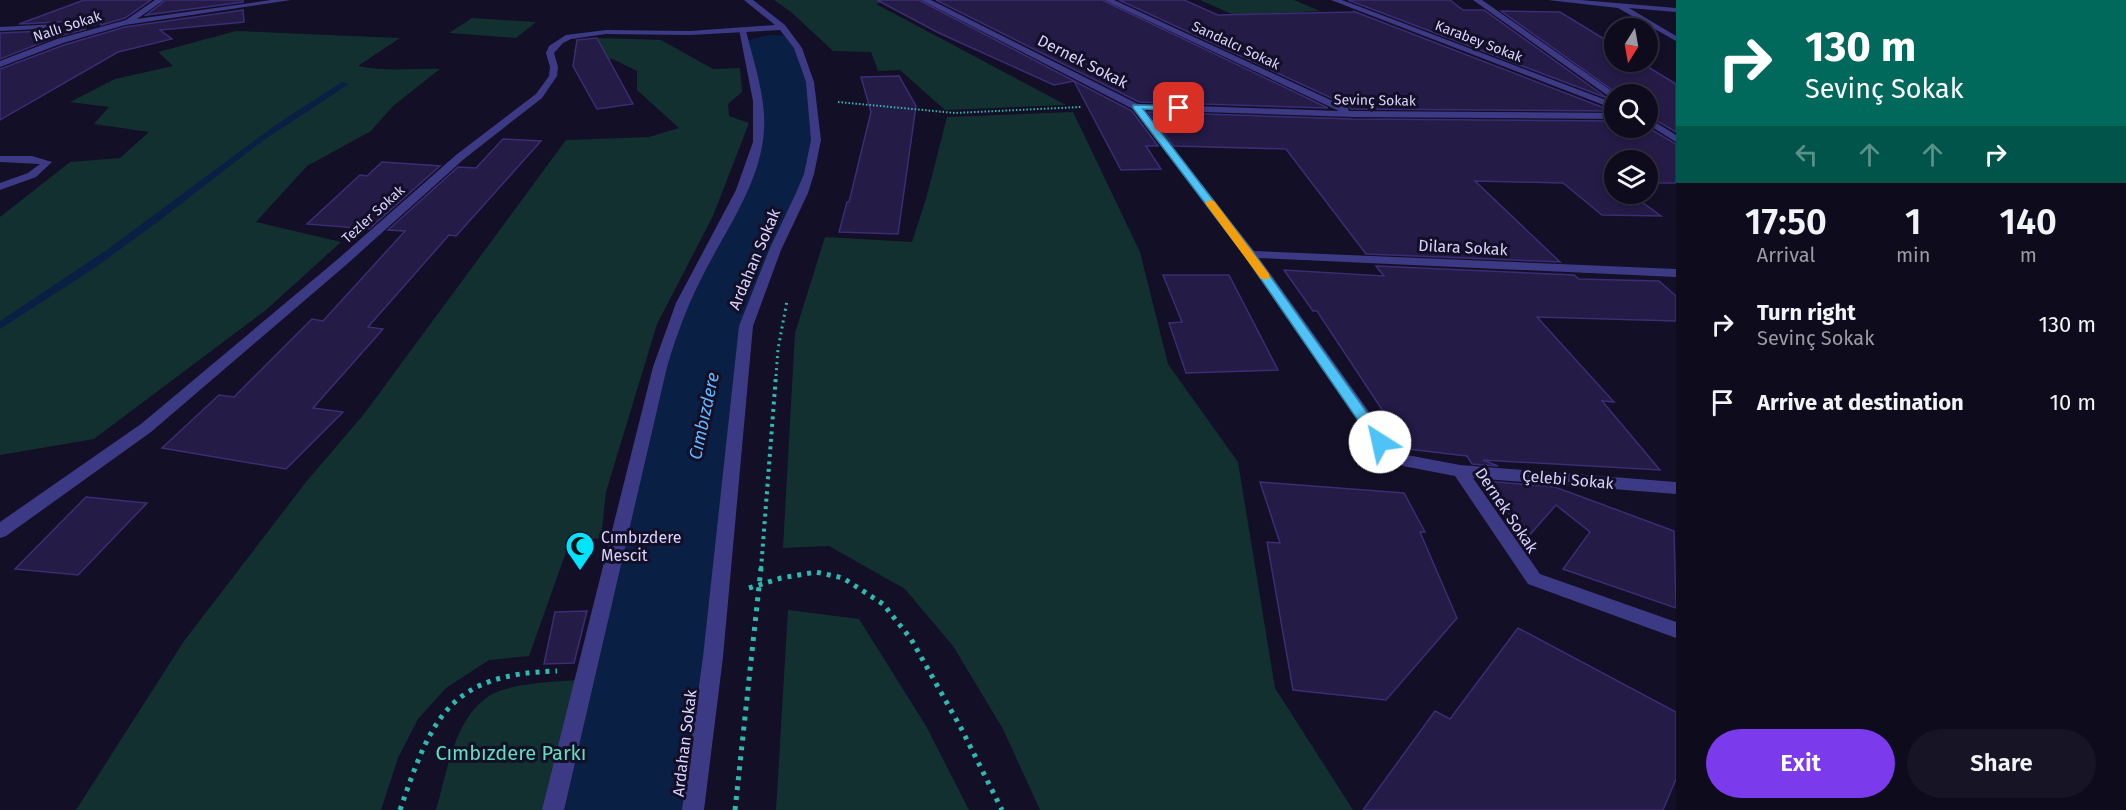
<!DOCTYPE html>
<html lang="en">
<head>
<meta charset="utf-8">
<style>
  :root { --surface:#0e0b1c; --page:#171425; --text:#f1f3f6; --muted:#9b9ba3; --line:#2e2b3b; --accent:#7c3aed }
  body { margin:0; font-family:"Fira Sans",sans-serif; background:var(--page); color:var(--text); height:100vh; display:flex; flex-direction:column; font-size:22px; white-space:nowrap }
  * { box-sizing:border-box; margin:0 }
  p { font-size:20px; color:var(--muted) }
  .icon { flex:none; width:33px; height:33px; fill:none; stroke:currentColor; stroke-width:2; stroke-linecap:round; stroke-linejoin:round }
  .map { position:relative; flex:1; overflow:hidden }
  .drawer { display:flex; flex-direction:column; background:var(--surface); width:450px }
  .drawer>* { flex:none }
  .hud { background:#00695c; color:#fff; overflow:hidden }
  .needle { width:39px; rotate:191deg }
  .buttons { position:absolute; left:1604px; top:18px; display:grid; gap:12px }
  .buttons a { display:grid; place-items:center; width:54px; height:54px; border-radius:50%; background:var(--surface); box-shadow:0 3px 9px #0003,0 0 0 2px var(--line); font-size:30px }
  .pin { position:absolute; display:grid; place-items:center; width:51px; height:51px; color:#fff; margin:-26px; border-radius:12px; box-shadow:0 3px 9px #0006 }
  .me { position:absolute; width:66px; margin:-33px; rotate:325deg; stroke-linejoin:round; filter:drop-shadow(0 0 4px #0008) }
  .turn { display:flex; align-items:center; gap:21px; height:126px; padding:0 30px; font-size:27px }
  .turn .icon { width:78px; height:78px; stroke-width:2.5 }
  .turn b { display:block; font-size:42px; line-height:51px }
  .lanes { display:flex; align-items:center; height:57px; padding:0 30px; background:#0003; justify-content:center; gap:30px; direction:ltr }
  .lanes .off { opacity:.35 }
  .eta { display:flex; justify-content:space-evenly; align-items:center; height:102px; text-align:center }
  .eta b { font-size:36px; font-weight:600; line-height:42px }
  .button { display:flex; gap:12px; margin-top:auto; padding:12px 30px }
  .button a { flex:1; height:69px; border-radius:36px; background:var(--accent); color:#fff; font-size:24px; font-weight:600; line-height:69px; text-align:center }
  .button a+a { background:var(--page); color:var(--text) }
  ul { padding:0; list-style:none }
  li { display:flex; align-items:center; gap:18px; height:78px; padding:0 30px }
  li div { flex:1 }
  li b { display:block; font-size:22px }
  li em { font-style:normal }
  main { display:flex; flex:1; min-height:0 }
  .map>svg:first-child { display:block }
</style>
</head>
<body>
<main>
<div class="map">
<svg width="1676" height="810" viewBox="0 0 1676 810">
  <rect width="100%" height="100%" fill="#130f26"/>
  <g fill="#12302f">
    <polygon points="774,0 888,0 876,4 1066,105 945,110 900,70 878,71 871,52 833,51 791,12"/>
    <polygon points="1200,0 1294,0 1320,11 1234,15"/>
    <polygon points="472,18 536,22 516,38 449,33"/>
    <path d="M236 31 400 38 358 66C385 72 412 68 440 69L393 106 371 131 307 166 256 222 341 242 266 310 94 439 0 455V217L70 162 120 158 149 132 94 124 109 107 70 102 115 79 173 66 158 52Z"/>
    <path d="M600 38 661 40 713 69 740 68 742 92 728 104 729 116 749 123 713 216 657 324 606 492 601 538 570 541 529 656 489 660 446 688 418 719 398 758 381 810H76L184 641 306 482 364 414 566 140 649 137 679 128 637 90V71L613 59H583L574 51C579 39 588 39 600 38Z"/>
    <polygon points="1073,112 1140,252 1168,364 1238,462 1275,688 1353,810 1040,810 1003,729 953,646 905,589 829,546 783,548 795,333 825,237 912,242 926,199 947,117"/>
    <polygon points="788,610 859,619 926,726 969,810 776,810"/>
    <path d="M584 680 553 810H436C447 772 454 719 489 696 507 683 560 681 584 680Z"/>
  </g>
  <polygon fill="#0a1f44" points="769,35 791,36 810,82 813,157 753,304 693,810 553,810 673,327 731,212 761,120 744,41"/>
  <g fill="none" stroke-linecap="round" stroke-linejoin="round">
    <polygon fill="#0a1f44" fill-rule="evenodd" points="342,82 349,84 261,142 159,221 93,269 0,329 0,321 108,249 277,124"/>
  </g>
  <g fill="#241b47" stroke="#3b2d73" stroke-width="1.5">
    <polygon points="84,0 151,0 125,18 101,25 98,20 19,24"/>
    <polygon points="166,0 243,0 243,2 146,15"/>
    <polygon points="877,0 919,0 1132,111 1158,146 1146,146 1161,169 1121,170 1074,81 1054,85 939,33"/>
    <polygon points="936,0 1102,0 1328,108 1139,102"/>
    <polygon points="1119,0 1184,0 1218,15 1355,12 1353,11 1612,111 1351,109 1349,106"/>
    <polygon points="1348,0 1450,0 1463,10 1484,10 1607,98"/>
    <polygon points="243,10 244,22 160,30 172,39 118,52 0,120 0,69 64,45 125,27"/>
    <polygon points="1501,11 1560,12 1614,45 1614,62 1640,62 1676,84 1676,132 1647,115 1647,94 1618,94"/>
    <polygon points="86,29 56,37 0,59 0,33"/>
    <polygon points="597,38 633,104 597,109 573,66 577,40"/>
    <polygon points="899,76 916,106 898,234 839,232 847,202 849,202 871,112 861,77"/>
    <polygon points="1148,112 1352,119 1614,121 1614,128 1647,127 1676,144 1676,183 1647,183 1647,160 1614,160 1614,194 1631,194 1661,216 1602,215 1563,183 1475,181 1560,262 1366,254 1286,149 1174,146"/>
    <polygon points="503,139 541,141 456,236 449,235 368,327 383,329 313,408 343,412 286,469 162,448 219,395 234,397 312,319 323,321 405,231 388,230 458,167 476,168"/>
    <polygon points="382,162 440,166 369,229 307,224 360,175 367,176"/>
    <polygon points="1376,266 1574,275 1579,279 1659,281 1676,296 1676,321 1537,317 1614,402 1602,401 1660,470 1483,460 1498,466 1472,464 1467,456 1408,449 1317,311 1313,311 1284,270 1384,276"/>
    <polygon points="1163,275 1229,275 1278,370 1186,373 1169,323 1182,322"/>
    <polygon points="1485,481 1555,487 1674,531 1676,608 1563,569 1590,532 1556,505 1527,538"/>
    <polygon points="1260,482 1404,493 1425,532 1420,532 1457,618 1386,700 1293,690 1267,542 1280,543"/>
    <polygon points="86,497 147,503 78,575 15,569"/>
    <polygon points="587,611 574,663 544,664 555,612"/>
    <polygon points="1518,628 1676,712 1676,779 1663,810 1363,810 1435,711 1450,719"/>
  </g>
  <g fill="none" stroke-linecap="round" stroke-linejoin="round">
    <polyline stroke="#2fb8b0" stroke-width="2" stroke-dasharray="1.5 2" stroke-linecap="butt" points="838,102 955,113 1081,107"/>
    <polyline stroke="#2fb8b0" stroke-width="3" stroke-dasharray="2 4" stroke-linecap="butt" points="776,376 778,349 787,301"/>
    <polyline stroke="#2fb8b0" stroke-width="4" stroke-dasharray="3 4.5" stroke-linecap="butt" points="761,569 776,375"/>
    <g stroke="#2fb8b0" stroke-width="5" stroke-dasharray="4 6" stroke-linecap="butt">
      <polyline points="749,588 781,578 816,572 843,578 883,604 911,639 961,728 1002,810"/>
      <path d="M400 810C432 717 449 674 557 671"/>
      <polyline points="735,810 761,568"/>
    </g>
    <path fill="#3d3a85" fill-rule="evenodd" d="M739 29 746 31C754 63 766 97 764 130 761 184 723 234 700 281 686 309 676 337 667 367L564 810H542L653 367 676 303 736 190 753 142V101Z"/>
    <g fill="#3d3a85" fill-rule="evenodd">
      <polygon points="155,0 164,0 137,19 271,0 291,0 125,25 63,43 0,67 0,61 57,39 126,20"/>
      <polygon points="744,0 753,0 785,25 802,48 814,82 821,140 814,174 808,193 781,250 753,326 723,657 704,810 682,810 703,657 739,326 769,250 796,193 804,174 811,140 806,82 794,48 780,30 690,35 606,34 571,39 563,43 554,53 558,67 557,76 542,98 464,159 346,265 151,432 6,536 0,538 0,522 141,424 338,259 456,155 536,94 549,76 550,67 546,53 549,46 566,35 606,30 690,31 775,25"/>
      <polygon points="921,0 931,0 1138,104 1339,111 1104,0 1114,0 1348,108 1349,111 1614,113 1614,119 1352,117 1143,110 1254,251 1676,269 1676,277 1259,258 1395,448 1407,455 1460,465 1676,482 1676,494 1473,478 1540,574 1676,622 1676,638 1528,584 1455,476 1403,466 1383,456 1246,257 1133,109"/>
      <polygon points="1331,0 1342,0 1614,103 1614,109"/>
      <polygon points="1548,0 1580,0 1676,8 1676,12 1629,8 1676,36 1676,41 1618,8"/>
      <polygon points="98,22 99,24 95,26 0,31 0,27"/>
      <polygon points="0,156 32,156 52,162 36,177 0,190 0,183 28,173 40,164 0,162"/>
    </g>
    <g fill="#3d3a85" fill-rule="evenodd">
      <polygon points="1473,0 1482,0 1616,94 1614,94 1614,100"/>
      <polygon points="1647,117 1676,135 1676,142 1647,124"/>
    </g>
  </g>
  <polygon fill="#4fc3f7" stroke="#337fa1" stroke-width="1.5" points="1133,105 1182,106 1184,108 1179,111 1143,109 1253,252 1385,438 1387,442 1385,445 1375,445 1245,256 1133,108"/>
  <polygon fill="#f59e0b" points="1210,200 1214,201 1269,274 1269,279 1261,279 1205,203"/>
  <defs>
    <g id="mosque-pin" transform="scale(1.5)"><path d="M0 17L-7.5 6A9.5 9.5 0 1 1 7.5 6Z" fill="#00e5ff" stroke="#130f26"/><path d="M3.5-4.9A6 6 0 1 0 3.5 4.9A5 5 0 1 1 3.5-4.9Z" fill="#111"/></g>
  </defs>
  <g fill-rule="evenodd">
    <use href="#mosque-pin" x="580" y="546"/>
  </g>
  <g text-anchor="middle" stroke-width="6" stroke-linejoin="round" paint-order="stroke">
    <g font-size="14" fill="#d9d4ff" stroke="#130f26">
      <text transform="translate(67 26) rotate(-18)" y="5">Nallı Sokak</text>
      <text transform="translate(1479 41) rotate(21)" y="5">Karabey Sokak</text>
      <text transform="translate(1236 45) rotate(25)" y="5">Sandalcı Sokak</text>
      <text transform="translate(1375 100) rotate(1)" y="5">Sevinç Sokak</text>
      <text transform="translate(373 214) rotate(-42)" y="5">Tezler Sokak</text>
    </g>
    <g font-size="16" fill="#d9d4ff" stroke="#130f26">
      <text transform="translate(1083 61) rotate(27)" y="6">Dernek Sokak</text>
      <text transform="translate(1463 247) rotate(3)" y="6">Dilara Sokak</text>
      <text transform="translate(754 259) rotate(-67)" y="6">Ardahan Sokak</text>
      <text transform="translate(1568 479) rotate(5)" y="6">Çelebi Sokak</text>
      <text transform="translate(1507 510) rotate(56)" y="6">Dernek Sokak</text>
      <text transform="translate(684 743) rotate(-83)" y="6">Ardahan Sokak</text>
    </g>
    <g font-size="16" fill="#d9d4ff" stroke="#130f26" text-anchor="start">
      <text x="601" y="543">Cımbızdere<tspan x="601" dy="18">Mescit</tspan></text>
    </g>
    <g font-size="18" font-style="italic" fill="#62b6ff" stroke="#130f26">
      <text transform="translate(704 416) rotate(-78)" y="6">Cımbızdere</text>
    </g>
    <g font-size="20" fill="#5fe0c0" stroke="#130f26">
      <text x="511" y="760">Cımbızdere Parkı</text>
    </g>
  </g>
</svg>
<div class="buttons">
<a><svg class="needle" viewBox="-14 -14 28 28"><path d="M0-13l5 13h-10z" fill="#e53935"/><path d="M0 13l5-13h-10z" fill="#9b9ba3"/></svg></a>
<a><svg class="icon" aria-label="search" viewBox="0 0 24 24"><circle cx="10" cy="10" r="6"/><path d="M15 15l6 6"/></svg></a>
<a><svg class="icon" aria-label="layers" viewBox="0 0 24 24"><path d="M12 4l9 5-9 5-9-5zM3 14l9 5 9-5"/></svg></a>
</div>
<div class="pin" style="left:1179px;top:108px;background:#d93025"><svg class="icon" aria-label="arrive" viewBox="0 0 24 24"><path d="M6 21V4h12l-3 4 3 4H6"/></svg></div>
<svg class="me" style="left:1380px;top:442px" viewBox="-20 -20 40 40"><circle r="19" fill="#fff"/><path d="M0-13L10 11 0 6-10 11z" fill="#4fc3f7"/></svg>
</div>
<section class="drawer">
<div class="hud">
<div class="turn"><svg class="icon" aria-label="right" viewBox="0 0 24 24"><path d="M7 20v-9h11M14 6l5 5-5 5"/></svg><div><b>130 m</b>Sevinç Sokak</div></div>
<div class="lanes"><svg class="icon off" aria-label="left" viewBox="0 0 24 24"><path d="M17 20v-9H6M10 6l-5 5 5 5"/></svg><svg class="icon off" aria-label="ahead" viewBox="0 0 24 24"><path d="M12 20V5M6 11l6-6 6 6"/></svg><svg class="icon off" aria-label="ahead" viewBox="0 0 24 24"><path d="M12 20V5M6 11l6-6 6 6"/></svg><svg class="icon" aria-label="right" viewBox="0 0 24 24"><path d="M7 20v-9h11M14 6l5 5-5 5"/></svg></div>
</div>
<div class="eta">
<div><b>17:50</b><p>Arrival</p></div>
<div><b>1</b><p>min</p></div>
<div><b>140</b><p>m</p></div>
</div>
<ul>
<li><svg class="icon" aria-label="right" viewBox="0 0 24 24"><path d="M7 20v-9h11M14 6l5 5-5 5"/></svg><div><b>Turn right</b><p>Sevinç Sokak</p></div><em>130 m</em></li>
<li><svg class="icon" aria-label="arrive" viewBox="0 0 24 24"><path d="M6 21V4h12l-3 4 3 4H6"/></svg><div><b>Arrive at destination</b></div><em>10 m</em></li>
</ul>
<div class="button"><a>Exit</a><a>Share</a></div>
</section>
</main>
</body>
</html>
